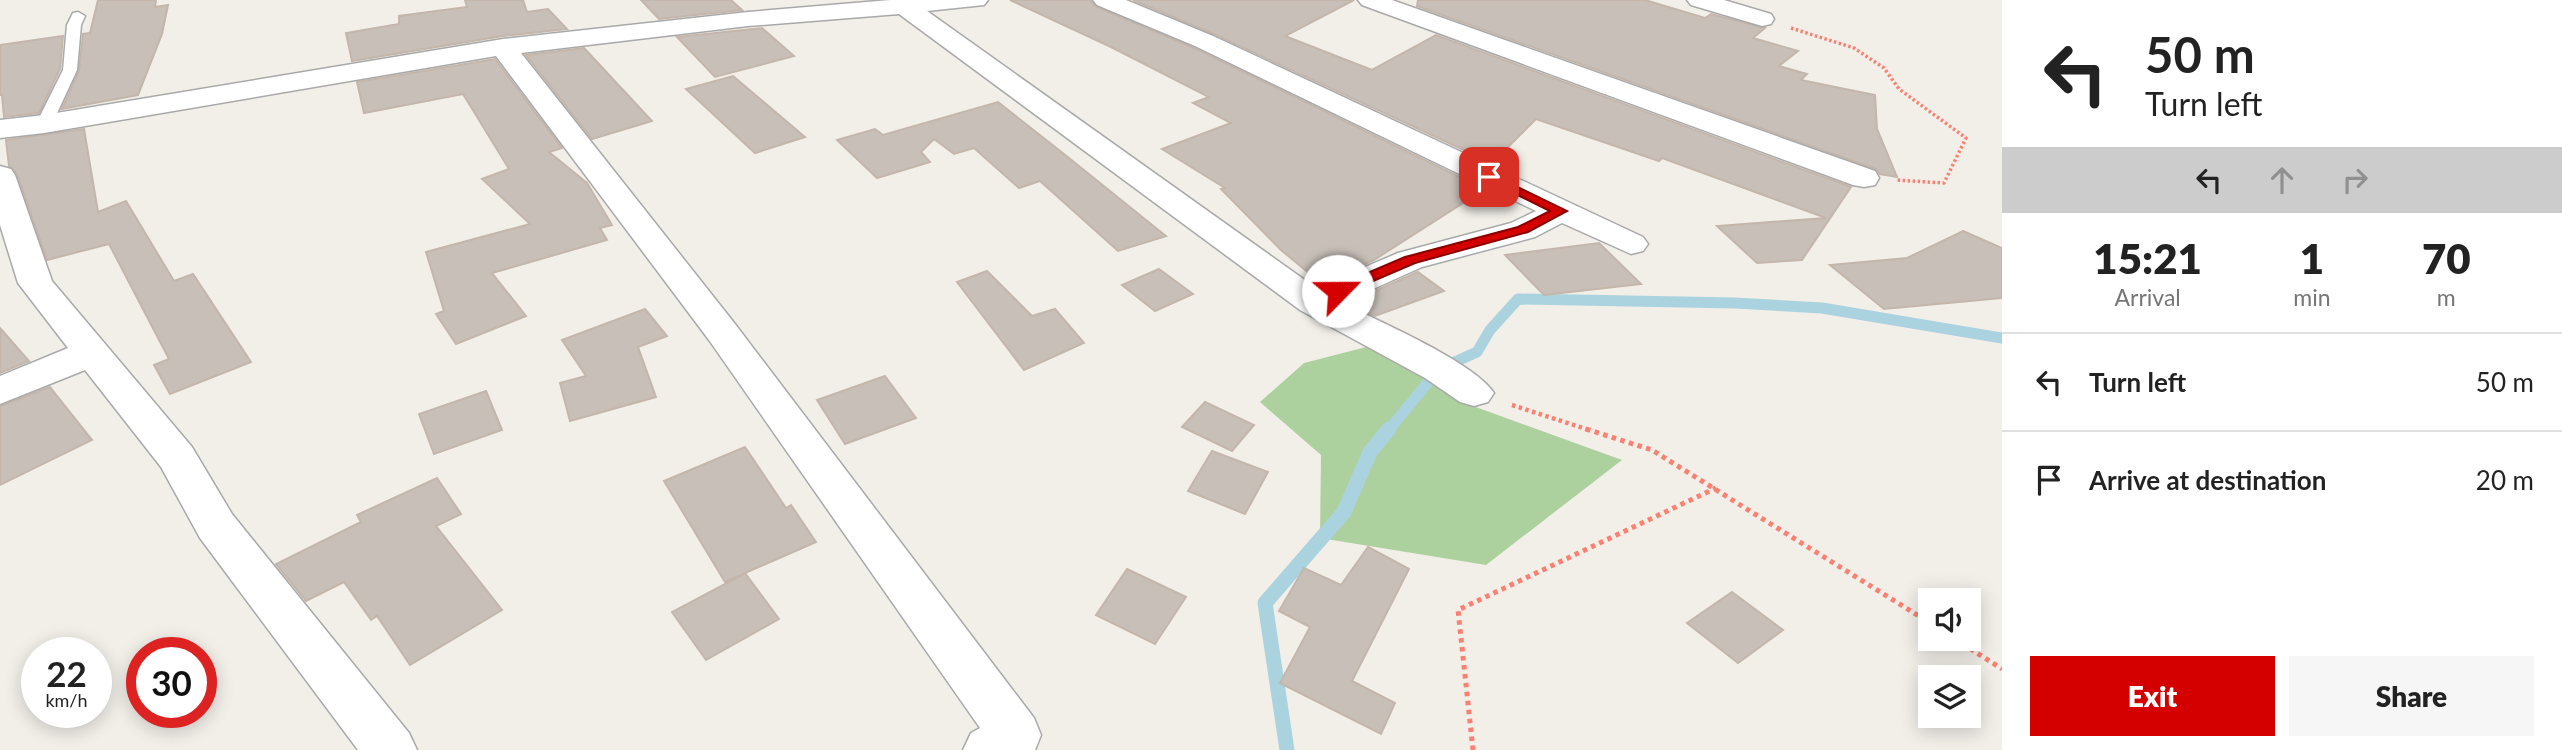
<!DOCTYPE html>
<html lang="en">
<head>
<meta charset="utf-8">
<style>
  :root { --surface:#fff; --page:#f6f6f6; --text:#222; --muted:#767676; --line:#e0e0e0; --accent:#d40000 }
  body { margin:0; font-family:Lato,sans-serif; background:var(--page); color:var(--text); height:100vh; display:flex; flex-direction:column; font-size:26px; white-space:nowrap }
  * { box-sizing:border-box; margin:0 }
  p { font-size:23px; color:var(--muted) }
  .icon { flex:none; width:38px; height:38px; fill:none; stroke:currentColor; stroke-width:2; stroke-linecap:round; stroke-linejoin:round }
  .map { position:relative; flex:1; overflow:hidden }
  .panel { display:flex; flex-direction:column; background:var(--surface); width:560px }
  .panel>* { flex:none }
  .top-card { background:#fff; color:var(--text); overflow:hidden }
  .fabs { position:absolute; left:1918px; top:588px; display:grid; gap:14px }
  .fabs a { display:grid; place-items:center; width:63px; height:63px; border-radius:0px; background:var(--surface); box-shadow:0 4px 18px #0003; font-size:35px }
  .speed { position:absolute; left:21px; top:637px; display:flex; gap:14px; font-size:35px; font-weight:700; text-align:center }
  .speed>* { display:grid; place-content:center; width:91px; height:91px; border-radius:50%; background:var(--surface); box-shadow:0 4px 18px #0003; line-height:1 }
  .speed small { font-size:18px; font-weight:400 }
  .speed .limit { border:10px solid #d22; background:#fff; color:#111 }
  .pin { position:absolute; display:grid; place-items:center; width:60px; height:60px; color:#fff; margin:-30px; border-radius:14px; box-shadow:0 4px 10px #0006 }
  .me { position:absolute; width:77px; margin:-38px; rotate:67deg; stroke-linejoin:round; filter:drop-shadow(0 0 5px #0008) }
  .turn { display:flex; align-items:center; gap:24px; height:147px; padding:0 28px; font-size:32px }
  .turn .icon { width:91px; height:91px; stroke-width:2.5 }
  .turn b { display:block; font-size:49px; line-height:60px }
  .lanes { display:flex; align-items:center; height:66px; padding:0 28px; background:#0003; justify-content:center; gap:35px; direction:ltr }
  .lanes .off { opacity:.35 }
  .eta { display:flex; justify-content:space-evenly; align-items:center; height:119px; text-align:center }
  .eta b { font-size:42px; font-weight:800; line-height:49px }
  .cta { display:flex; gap:14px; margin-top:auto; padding:14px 28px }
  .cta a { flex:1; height:80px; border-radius:0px; background:var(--accent); color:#fff; font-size:28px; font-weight:800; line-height:80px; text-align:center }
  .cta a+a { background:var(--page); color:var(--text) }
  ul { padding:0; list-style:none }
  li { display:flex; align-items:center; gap:21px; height:98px; padding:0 28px; border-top:2px solid var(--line) }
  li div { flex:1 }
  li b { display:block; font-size:26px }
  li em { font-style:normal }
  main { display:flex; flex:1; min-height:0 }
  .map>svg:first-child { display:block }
</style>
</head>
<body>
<main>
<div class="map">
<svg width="2002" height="750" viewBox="0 0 2002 750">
  <rect width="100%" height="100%" fill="#f2efe9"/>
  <polygon fill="#add19e" points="1374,345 1462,402 1622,460 1486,565 1320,538 1321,455 1260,402 1304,363"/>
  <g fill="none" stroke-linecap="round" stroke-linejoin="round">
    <polyline stroke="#aad3df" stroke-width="11" points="1388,431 1439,369 1477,352 1490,330 1518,299 1735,303 1822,308 2002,338"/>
    <polyline stroke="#aad3df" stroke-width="15" points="1287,750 1265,603 1344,512 1370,452 1389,429"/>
  </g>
  <g fill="#c7bfb8" stroke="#c4b6ab" stroke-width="2">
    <polygon points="98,0 156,0 155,7 168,5 162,34 138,95 62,109 79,71 83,34 90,33"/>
    <polygon points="465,0 523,0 527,12 548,9 567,29 503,36 352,61 346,33 399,24 399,16 467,7"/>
    <polygon points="641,0 731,0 742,10 659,19"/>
    <polygon points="1010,0 1090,0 1096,7 1194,48 1472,183 1458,197 1466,201 1374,260 1321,283 1281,250 1221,189 1225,188 1162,149 1231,123 1193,103 1209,97 1111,47"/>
    <polygon points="1133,0 1354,0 1285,36 1372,70 1436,35 1851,187 1802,260 1757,263 1717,226 1826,218 1662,158 1659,161 1536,119 1492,163 1214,34"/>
    <polygon points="1418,0 1645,0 1705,18 1711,14 1765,28 1753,38 1798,51 1779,66 1807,74 1801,80 1875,95 1877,129 1897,177 1880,174 1876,169 1417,6"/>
    <polygon points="762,28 794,56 715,77 677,37"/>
    <polygon points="63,36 60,69 39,113 4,117 2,95 0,95 0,45"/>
    <polygon points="584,48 652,121 592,139 526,55"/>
    <polygon points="495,59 562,148 549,152 587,183 612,225 600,228 607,240 492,273 526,316 456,344 436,314 444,311 426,252 530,224 482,179 509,169 463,94 364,113 357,82"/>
    <polygon points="733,76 805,137 755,153 686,89"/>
    <polygon points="998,102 1064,154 1166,236 1118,251 1040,181 1019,188 974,148 954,154 934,139 921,152 930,162 877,178 837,140 875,129 883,135"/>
    <polygon points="84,129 98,212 126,201 174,281 193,274 251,362 170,394 154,365 169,359 109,244 47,260 17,174 9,166 6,140"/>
    <polygon points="1963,231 2002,248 2002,298 1884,309 1830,265 1907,258"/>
    <polygon points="1599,243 1641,284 1544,295 1505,255"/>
    <polygon points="1159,269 1193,294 1155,311 1122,285"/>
    <polygon points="987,271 1032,316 1055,309 1084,343 1024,370 957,282"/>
    <polygon points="1418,272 1444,291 1375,316 1348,303"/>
    <polygon points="645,309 667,336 638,347 656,397 570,421 560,383 586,376 562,340"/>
    <polygon points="0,328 29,361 0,373"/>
    <polygon points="885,376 916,418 845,444 817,400"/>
    <polygon points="50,387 92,440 0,485 0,406"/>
    <polygon points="486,391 502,430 434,454 419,414"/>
    <polygon points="1205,402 1254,425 1232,451 1182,427"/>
    <polygon points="745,447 786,508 791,505 816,542 745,573 779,619 706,660 672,612 744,574 725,582 664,481"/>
    <polygon points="1212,451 1268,472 1245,514 1188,491"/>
    <polygon points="437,478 461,514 436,526 502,610 410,665 377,616 371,620 344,582 306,601 276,564 361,522 357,515"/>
    <polygon points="1368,547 1409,569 1352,681 1395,703 1381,734 1280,683 1310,627 1279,611 1304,568 1341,585"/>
    <polygon points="1127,569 1186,597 1155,644 1096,615"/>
    <polygon points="1732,592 1783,630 1738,663 1687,623"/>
  </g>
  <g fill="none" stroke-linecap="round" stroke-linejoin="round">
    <g stroke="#a9a9a9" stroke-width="3">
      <polygon id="service" points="78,12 85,16 81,25 77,70 52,124 49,127 39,127 36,124 63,70 67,25 73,13"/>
    </g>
    <g stroke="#a9a9a9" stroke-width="3">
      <g id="minor">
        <path d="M890 0H988L984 5 927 11 1316 288 1398 253 1511 223 1536 211 1195 46 1097 5 1093 0H1126L1213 36 1643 237 1648 244 1643 251 1631 254 1562 223 1535 237 1422 267 1342 303C1378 321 1474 362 1494 393L1488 402 1474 406 1460 402 1425 378 1300 310 899 14 748 26 521 53 735 324 1034 718 1041 735 1035 750H963L971 733 980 728 709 340 496 56 44 133 0 138V120L44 115 503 39 748 12Z"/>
        <polygon points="1358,0 1392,0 1875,171 1879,178 1875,185 1864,187 1853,185 1362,5"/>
        <polygon points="1687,0 1724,0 1771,14 1774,19 1771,24 1762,26 1691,5"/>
        <polygon points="0,166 11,169 15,175 52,281 192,447 232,514 409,733 417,750 358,750 200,538 161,467 85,370 0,404 0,376 68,348 18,283 0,225"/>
      </g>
    </g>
    <polyline stroke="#fa8072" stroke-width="3.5" stroke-dasharray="2.5 2.5" stroke-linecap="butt" points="1791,28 1854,48 1884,68 1899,89 1966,138 1944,183 1896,180"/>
    <polyline stroke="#fa8072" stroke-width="4.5" stroke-dasharray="3.5 3.5" stroke-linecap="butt" points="1512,405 1592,431"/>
    <g stroke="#fa8072" stroke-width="5" stroke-dasharray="4.5 4.5" stroke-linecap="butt">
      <polyline points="1586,429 1652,450 1930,623"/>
      <polyline points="1955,639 2002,669"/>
      <polyline points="1473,750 1458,610 1716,488"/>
    </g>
    <use href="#service" fill="#fff" fill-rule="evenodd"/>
    <use href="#minor" fill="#fff" fill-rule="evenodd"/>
  </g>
  <polygon fill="#d40000" stroke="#8a0000" stroke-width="2" points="1489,173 1567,211 1528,232 1415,263 1343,294 1332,294 1330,291 1332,288 1405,257 1518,227 1550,211 1485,179 1485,174"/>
</svg>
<div class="fabs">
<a><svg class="icon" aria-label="sound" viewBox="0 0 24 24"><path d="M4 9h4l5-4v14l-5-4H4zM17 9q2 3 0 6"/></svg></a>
<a><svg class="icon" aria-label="layers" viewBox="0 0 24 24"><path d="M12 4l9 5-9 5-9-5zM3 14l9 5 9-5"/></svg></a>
</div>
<div class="speed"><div>22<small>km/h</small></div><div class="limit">30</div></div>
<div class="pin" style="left:1489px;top:177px;background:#d93025"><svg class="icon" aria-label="arrive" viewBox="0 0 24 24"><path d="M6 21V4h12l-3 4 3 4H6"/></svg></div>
<svg class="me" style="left:1338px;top:291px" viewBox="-20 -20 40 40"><circle r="19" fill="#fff"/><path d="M0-13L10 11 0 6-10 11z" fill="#d40000"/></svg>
</div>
<section class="panel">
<div class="top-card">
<div class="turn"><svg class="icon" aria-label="left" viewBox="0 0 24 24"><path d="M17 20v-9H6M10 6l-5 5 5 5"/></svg><div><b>50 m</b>Turn left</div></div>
<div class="lanes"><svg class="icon" aria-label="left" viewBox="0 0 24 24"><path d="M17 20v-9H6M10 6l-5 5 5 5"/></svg><svg class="icon off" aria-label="ahead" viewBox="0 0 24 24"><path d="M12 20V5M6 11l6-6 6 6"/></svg><svg class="icon off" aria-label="right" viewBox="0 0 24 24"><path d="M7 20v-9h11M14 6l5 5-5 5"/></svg></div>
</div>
<div class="eta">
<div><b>15:21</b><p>Arrival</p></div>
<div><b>1</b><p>min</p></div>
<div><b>70</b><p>m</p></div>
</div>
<ul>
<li><svg class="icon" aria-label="left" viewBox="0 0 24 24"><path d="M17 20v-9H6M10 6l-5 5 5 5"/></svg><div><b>Turn left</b></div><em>50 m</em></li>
<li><svg class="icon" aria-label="arrive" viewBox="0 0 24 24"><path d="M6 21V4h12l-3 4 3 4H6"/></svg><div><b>Arrive at destination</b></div><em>20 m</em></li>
</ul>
<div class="cta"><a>Exit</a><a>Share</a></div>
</section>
</main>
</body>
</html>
